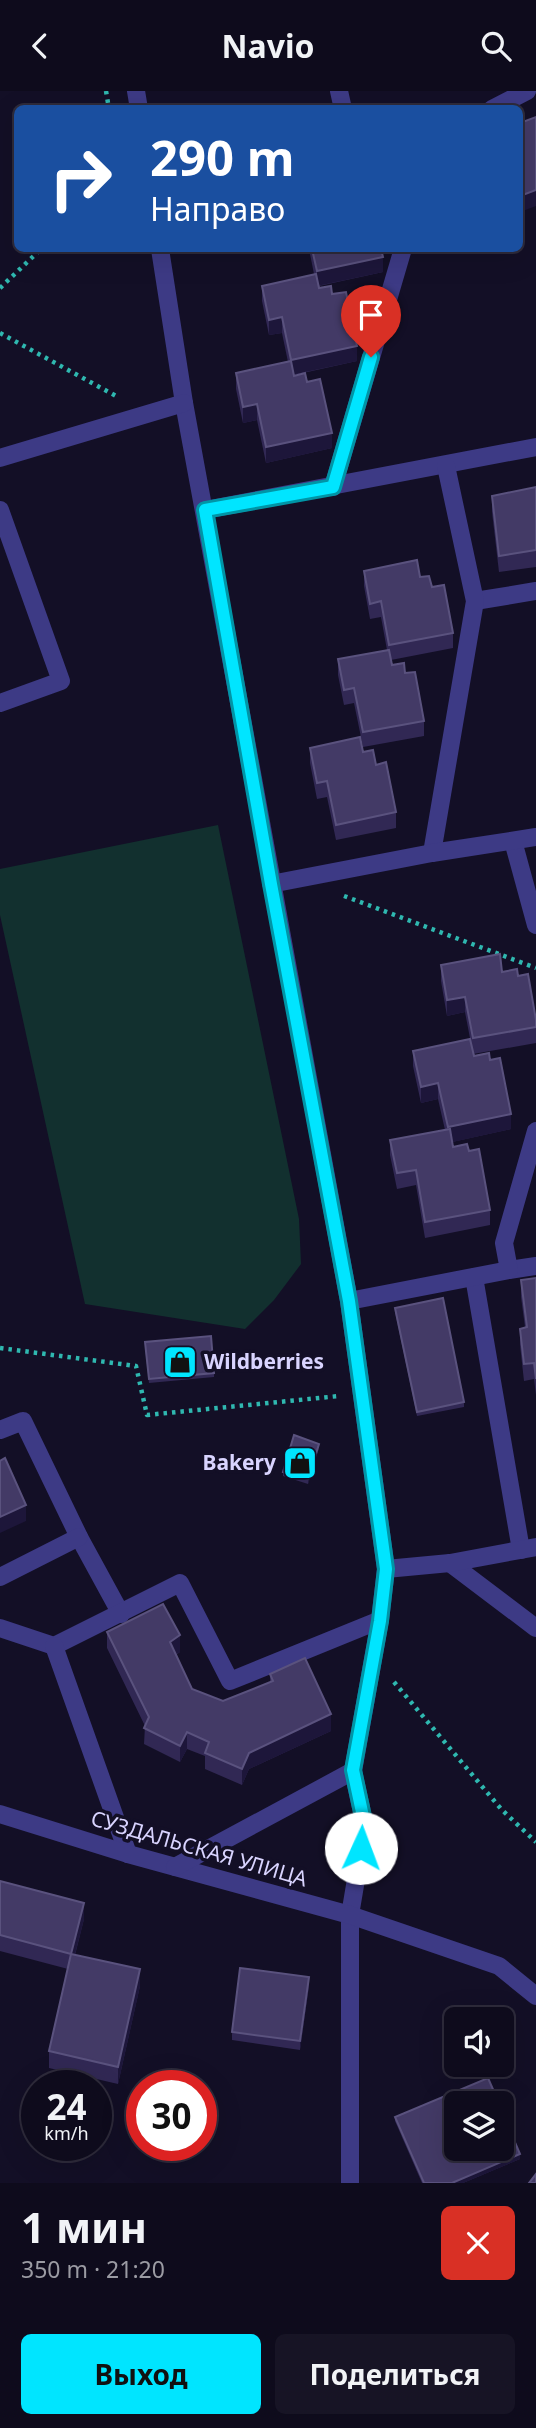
<!DOCTYPE html>
<html lang="ru">
<head>
<meta charset="utf-8">
<style>
  :root { --surface:#0e0b1c; --page:#171425; --text:#f1f3f6; --muted:#9b9ba3; --line:#2e2b3b; --accent:#00e5ff }
  body { margin:0; font-family:"Noto Sans",sans-serif; background:var(--page); color:var(--text); height:100vh; display:flex; flex-direction:column; font-size:26px; white-space:nowrap }
  * { box-sizing:border-box; margin:0 }
  p { font-size:23px; color:var(--muted) }
  .icon { flex:none; width:38px; height:38px; fill:none; stroke:currentColor; stroke-width:2; stroke-linecap:round; stroke-linejoin:round }
  .map { position:relative; height:2092px; overflow:hidden }
  .side { display:flex; flex-direction:column; background:var(--surface); flex:1 }
  .side>* { flex:none }
  .top-card { position:absolute; left:14px; top:14px; width:509px; height:147px; border-radius:10px; box-shadow:0 7px 28px #0002,0 0 0 2px var(--line); background:#1a4fa0; color:#fff; overflow:hidden }
  .buttons { position:absolute; left:444px; top:1916px; display:grid; gap:14px }
  .buttons a { display:grid; place-items:center; width:70px; height:70px; border-radius:10px; background:var(--surface); box-shadow:0 7px 28px #0002,0 0 0 2px var(--line); font-size:35px }
  .speed { position:absolute; left:21px; top:1979px; display:flex; gap:14px; font-size:35px; font-weight:700; text-align:center }
  .speed>* { display:grid; place-content:center; width:91px; height:91px; border-radius:50%; background:var(--surface); box-shadow:0 7px 28px #0002,0 0 0 2px var(--line); line-height:1 }
  .speed small { font-size:18px; font-weight:400 }
  .speed .limit { border:10px solid #d22; background:#fff; color:#111 }
  .pin { position:absolute; display:grid; place-items:center; width:60px; height:60px; color:#fff; margin:-72px -30px; border-radius:50% 50% 50% 0; rotate:-45deg; box-shadow:0 0 7px #0007 }
  .pin .icon { rotate:45deg }
  .me { position:absolute; width:77px; margin:-38px; rotate:2deg; stroke-linejoin:round; filter:drop-shadow(0 0 5px #0008) }
  .turn { display:flex; align-items:center; gap:24px; height:147px; padding:0 21px; font-size:32px }
  .turn .icon { width:91px; height:91px; stroke-width:2.5 }
  .turn b { display:block; font-size:49px; line-height:60px }
  .round { display:grid; place-items:center; flex:none; width:74px; height:74px; border-radius:10px; background:var(--page) }
  .headline { display:flex; align-items:center; justify-content:space-between; height:119px; padding:0 21px }
  h1 { font-size:42px; font-weight:700; line-height:52px }
  .cta { display:flex; gap:14px; margin-top:auto; padding:14px 21px }
  .cta a { flex:1; height:80px; border-radius:10px; background:var(--accent); color:#111; font-size:28px; font-weight:700; line-height:80px; text-align:center }
  .cta a+a { background:var(--page); color:var(--text) }
  header { display:flex; justify-content:space-between; align-items:center; height:91px; padding:0 21px; background:var(--surface); font-size:32px; font-weight:700 }
  .map>svg:first-child { display:block }
</style>
</head>
<body>
<header><svg class="icon" aria-label="back" viewBox="0 0 24 24"><path d="M15 5l-7 7 7 7"/></svg>Navio<svg class="icon" aria-label="search" viewBox="0 0 24 24"><circle cx="10" cy="10" r="6"/><path d="M15 15l6 6"/></svg></header>
<div class="map">
<svg width="536" height="2092" viewBox="0 0 536 2092">
  <rect width="100%" height="100%" fill="#130f26"/>
  <polygon fill="#12302f" points="218,734 299,1128 301,1173 274,1209 245,1238 85,1213 0,824 0,778"/>
  <g fill="none" stroke-linecap="round" stroke-linejoin="round">
    <g stroke="#2fb8b0" stroke-width="4.5" stroke-dasharray="3.5 5" stroke-linecap="butt">
      <polyline points="106,0 109,18"/>
      <polyline points="0,197 41,158"/>
      <polyline points="0,242 116,305"/>
      <polyline points="344,805 536,877"/>
      <polyline points="0,1257 136,1275 147,1324 339,1305"/>
      <polyline points="394,1591 502,1719 536,1751"/>
    </g>
    <g stroke="#3d3a85" stroke-width="18">
      <polyline points="136,0 139,18"/>
      <polyline points="339,0 343,18"/>
      <polyline points="492,18 527,0"/>
      <polyline points="160,158 184,312 349,1210 386,1478 380,1529 353,1680 365,1735 350,1824 350,2092"/>
      <polyline points="0,367 184,312"/>
      <polyline points="333,396 402,161 401,158"/>
      <polyline points="0,419 61,590 0,612"/>
      <polyline points="205,419 536,356"/>
      <polyline points="475,510 536,500"/>
      <polyline points="513,750 536,834"/>
      <polyline points="432,762 475,510 446,375"/>
      <polyline points="271,793 432,762 536,746"/>
      <polyline points="509,1179 536,1175"/>
      <polyline points="474,1186 521,1459"/>
      <polyline points="349,1210 509,1179 504,1152 536,1040"/>
      <polyline points="0,1339 23,1330 79,1446 121,1523"/>
      <polyline points="450,1472 536,1537"/>
      <polyline points="386,1478 450,1472 536,1456"/>
      <polyline points="0,1486 79,1446"/>
      <polyline points="0,1537 54,1555 180,1492 230,1590 380,1529"/>
      <polyline points="54,1555 128,1763"/>
      <polyline points="0,1723 128,1763 350,1824 499,1875 536,1905"/>
      <polyline points="175,1776 353,1680"/>
    </g>
  </g>
  <g fill="#312854">
    <polygon points="309,158 381,158 383,181 319,195 319,197 332,203 357,270 294,284 307,291 332,357 266,372 257,329 243,332 236,298 236,282 288,271 282,242 269,244 262,210 262,195 314,183"/>
    <polygon points="536,396 536,476 499,481 492,421 492,405"/>
    <polygon points="364,480 420,486 432,496 453,542 453,557 391,569 392,574 405,582 424,630 424,645 363,656 354,612 344,614 338,584 338,568 387,559 381,526 370,528 364,495"/>
    <polygon points="310,657 363,661 376,674 396,721 396,737 336,749 327,706 317,708 310,672"/>
    <polygon points="441,874 502,881 518,885 536,929 536,952 473,963 465,921 447,925 441,890"/>
    <polygon points="413,960 474,965 490,969 511,1038 452,1051 453,1056 469,1060 490,1119 490,1134 425,1147 416,1094 397,1098 390,1064 390,1049 445,1039 438,1008 421,1012 413,975"/>
    <polygon points="536,1187 536,1304 534,1288 524,1290 520,1254 520,1238 525,1236 521,1206 521,1189"/>
    <polygon points="395,1217 464,1311 464,1316 417,1325 395,1221"/>
    <polygon points="145,1256 214,1282 214,1286 149,1292"/>
    <polygon points="319,1357 308,1393 283,1385 283,1381"/>
    <polygon points="107,1541 180,1561 176,1564 192,1598 223,1610 270,1592 270,1583 331,1640 249,1678 242,1694 205,1678 205,1665 187,1658 180,1671 144,1653 145,1635 107,1557"/>
    <polygon points="0,1790 84,1828 75,1864 140,1895 118,1993 49,1977 49,1960 68,1878 0,1860"/>
    <polygon points="309,1895 300,1959 232,1949 232,1941"/>
    <polygon points="395,2026 520,2068 463,2092 422,2092 395,2030"/>
  </g>
  <g fill="#1d163a">
    <polygon points="536,99 536,115 520,121 520,105"/>
    <polygon points="383,166 383,181 317,195 317,180"/>
    <polygon points="282,226 282,242 269,244 269,229"/>
    <polygon points="357,255 357,270 291,284 291,269"/>
    <polygon points="257,313 257,329 243,332 243,316"/>
    <polygon points="332,342 332,357 266,372 266,356"/>
    <polygon points="465,906 465,921 447,925 447,909"/>
    <polygon points="438,992 438,1008 421,1012 421,996"/>
    <polygon points="511,1023 511,1038 448,1052 448,1036"/>
    <polygon points="319,1353 319,1357 308,1393 308,1388"/>
    <polygon points="26,1414 26,1430 0,1442 0,1426"/>
    <polygon points="180,1544 180,1561 170,1567 170,1551"/>
    <polygon points="331,1623 331,1640 249,1678 242,1694 242,1678 249,1662"/>
    <polygon points="187,1641 187,1658 180,1671 180,1655"/>
    <polygon points="84,1812 84,1828 71,1879 71,1863"/>
    <polygon points="140,1878 140,1895 118,1993 118,1976"/>
    <polygon points="309,1886 309,1895 300,1959 300,1950"/>
    <polygon points="520,2063 520,2068 463,2092 452,2092"/>
  </g>
  <g fill="#433a66" stroke="#5a527e" stroke-width="2">
    <polygon points="536,26 536,99 520,105 520,32"/>
    <polygon points="312,158 381,158 383,166 317,180"/>
    <polygon points="316,183 319,197 331,195 332,203 346,201 357,255 291,269 282,226 269,229 262,195"/>
    <polygon points="291,270 294,285 305,282 307,291 320,288 332,342 266,356 257,313 243,316 236,282"/>
    <polygon points="536,396 536,459 499,465 492,405"/>
    <polygon points="417,469 420,486 429,485 432,496 444,494 453,542 389,554 381,510 370,513 364,480"/>
    <polygon points="389,559 392,574 404,572 405,582 415,581 424,630 363,641 354,597 344,599 338,568"/>
    <polygon points="360,646 363,661 373,659 376,674 386,671 396,721 336,734 327,690 317,692 310,657"/>
    <polygon points="500,863 502,881 517,878 518,885 528,883 536,929 536,936 473,947 465,906 447,909 441,874"/>
    <polygon points="470,948 474,965 489,962 490,969 500,967 511,1023 448,1036 438,992 421,996 413,960"/>
    <polygon points="450,1038 453,1056 467,1053 469,1060 479,1058 490,1119 425,1131 416,1079 397,1082 390,1049"/>
    <polygon points="536,1187 536,1288 534,1272 524,1273 520,1238 527,1236 521,1189"/>
    <polygon points="443,1207 464,1311 417,1321 395,1217"/>
    <polygon points="211,1245 214,1282 149,1288 145,1251"/>
    <polygon points="294,1344 319,1353 308,1388 283,1381"/>
    <polygon points="5,1367 26,1414 0,1426 0,1370"/>
    <polygon points="163,1513 180,1544 170,1551 192,1598 223,1610 273,1590 270,1583 305,1567 331,1623 249,1662 242,1678 205,1662 209,1651 187,1641 180,1655 144,1637 149,1626 107,1541"/>
    <polygon points="0,1790 84,1812 71,1863 0,1844"/>
    <polygon points="71,1863 140,1878 118,1976 49,1960"/>
    <polygon points="240,1877 309,1886 300,1950 232,1941"/>
    <polygon points="488,1987 499,2012 457,2012 457,2058 502,2058 502,2021 520,2063 452,2092 424,2092 395,2026"/>
    <polygon points="536,2083 536,2092 529,2092"/>
  </g>
  <g fill="none" stroke-linecap="round" stroke-linejoin="round">
    <g stroke="#0095a6" stroke-width="18">
      <polyline id="route" points="361,1757 365,1735 353,1679 380,1530 386,1478 349,1210 271,793 205,419 333,396 371,266"/>
    </g>
    <use href="#route" stroke="#00e5ff" stroke-width="12"/>
  </g>
  <defs>
    <g id="shop-square" transform="scale(1.75)"><rect x="-9" y="-9" width="18" height="18" rx="4" fill="#00e5ff" stroke="#130f26"/><path d="M-5-2.5h2.3a2.7 3.5 0 0 1 5.4 0H5L5.5 6h-11ZM-1.5-2.5h3a1.5 2.3 0 0 0-3 0Z" fill="#111"/></g>
  </defs>
  <g fill-rule="evenodd">
    <use href="#shop-square" x="180" y="1271"/>
    <use href="#shop-square" x="300" y="1372"/>
  </g>
  <g text-anchor="middle" stroke-width="7" stroke-linejoin="round" paint-order="stroke">
    <g font-size="21" font-weight="bold" fill="#d9d4ff" stroke="#130f26" text-anchor="start">
      <text x="204" y="1278">Wildberries</text>
      <text x="276" y="1379" text-anchor="end">Bakery</text>
    </g>
    <g font-size="21" fill="#d9d4ff" stroke="#130f26">
      <text transform="translate(199 1758) rotate(16)" y="7">СУЗДАЛЬСКАЯ УЛИЦА</text>
    </g>
  </g>
</svg>
<div class="buttons">
<a><svg class="icon" aria-label="sound" viewBox="0 0 24 24"><path d="M4 9h4l5-4v14l-5-4H4zM17 9q2 3 0 6"/></svg></a>
<a><svg class="icon" aria-label="layers" viewBox="0 0 24 24"><path d="M12 4l9 5-9 5-9-5zM3 14l9 5 9-5"/></svg></a>
</div>
<div class="speed"><div>24<small>km/h</small></div><div class="limit">30</div></div>
<div class="pin" style="left:371px;top:266px;background:#d93025"><svg class="icon" aria-label="arrive" viewBox="0 0 24 24"><path d="M6 21V4h12l-3 4 3 4H6"/></svg></div>
<svg class="me" style="left:361px;top:1757px" viewBox="-20 -20 40 40"><circle r="19" fill="#fff"/><path d="M0-13L10 11 0 6-10 11z" fill="#00e5ff"/></svg>
<div class="top-card">
<div class="turn"><svg class="icon" aria-label="right" viewBox="0 0 24 24"><path d="M7 20v-9h11M14 6l5 5-5 5"/></svg><div><b>290 m</b>Направо</div></div>
</div>
</div>
<section class="side">
<div class="headline"><div><h1>1 мин</h1><p>350 m · 21:20</p></div><a class="round" style="background:#d93025;color:#fff"><svg class="icon" aria-label="close" viewBox="0 0 24 24"><path d="M6 6l12 12M18 6L6 18"/></svg></a></div>
<div class="cta"><a>Выход</a><a>Поделиться</a></div>
</section>
</body>
</html>
